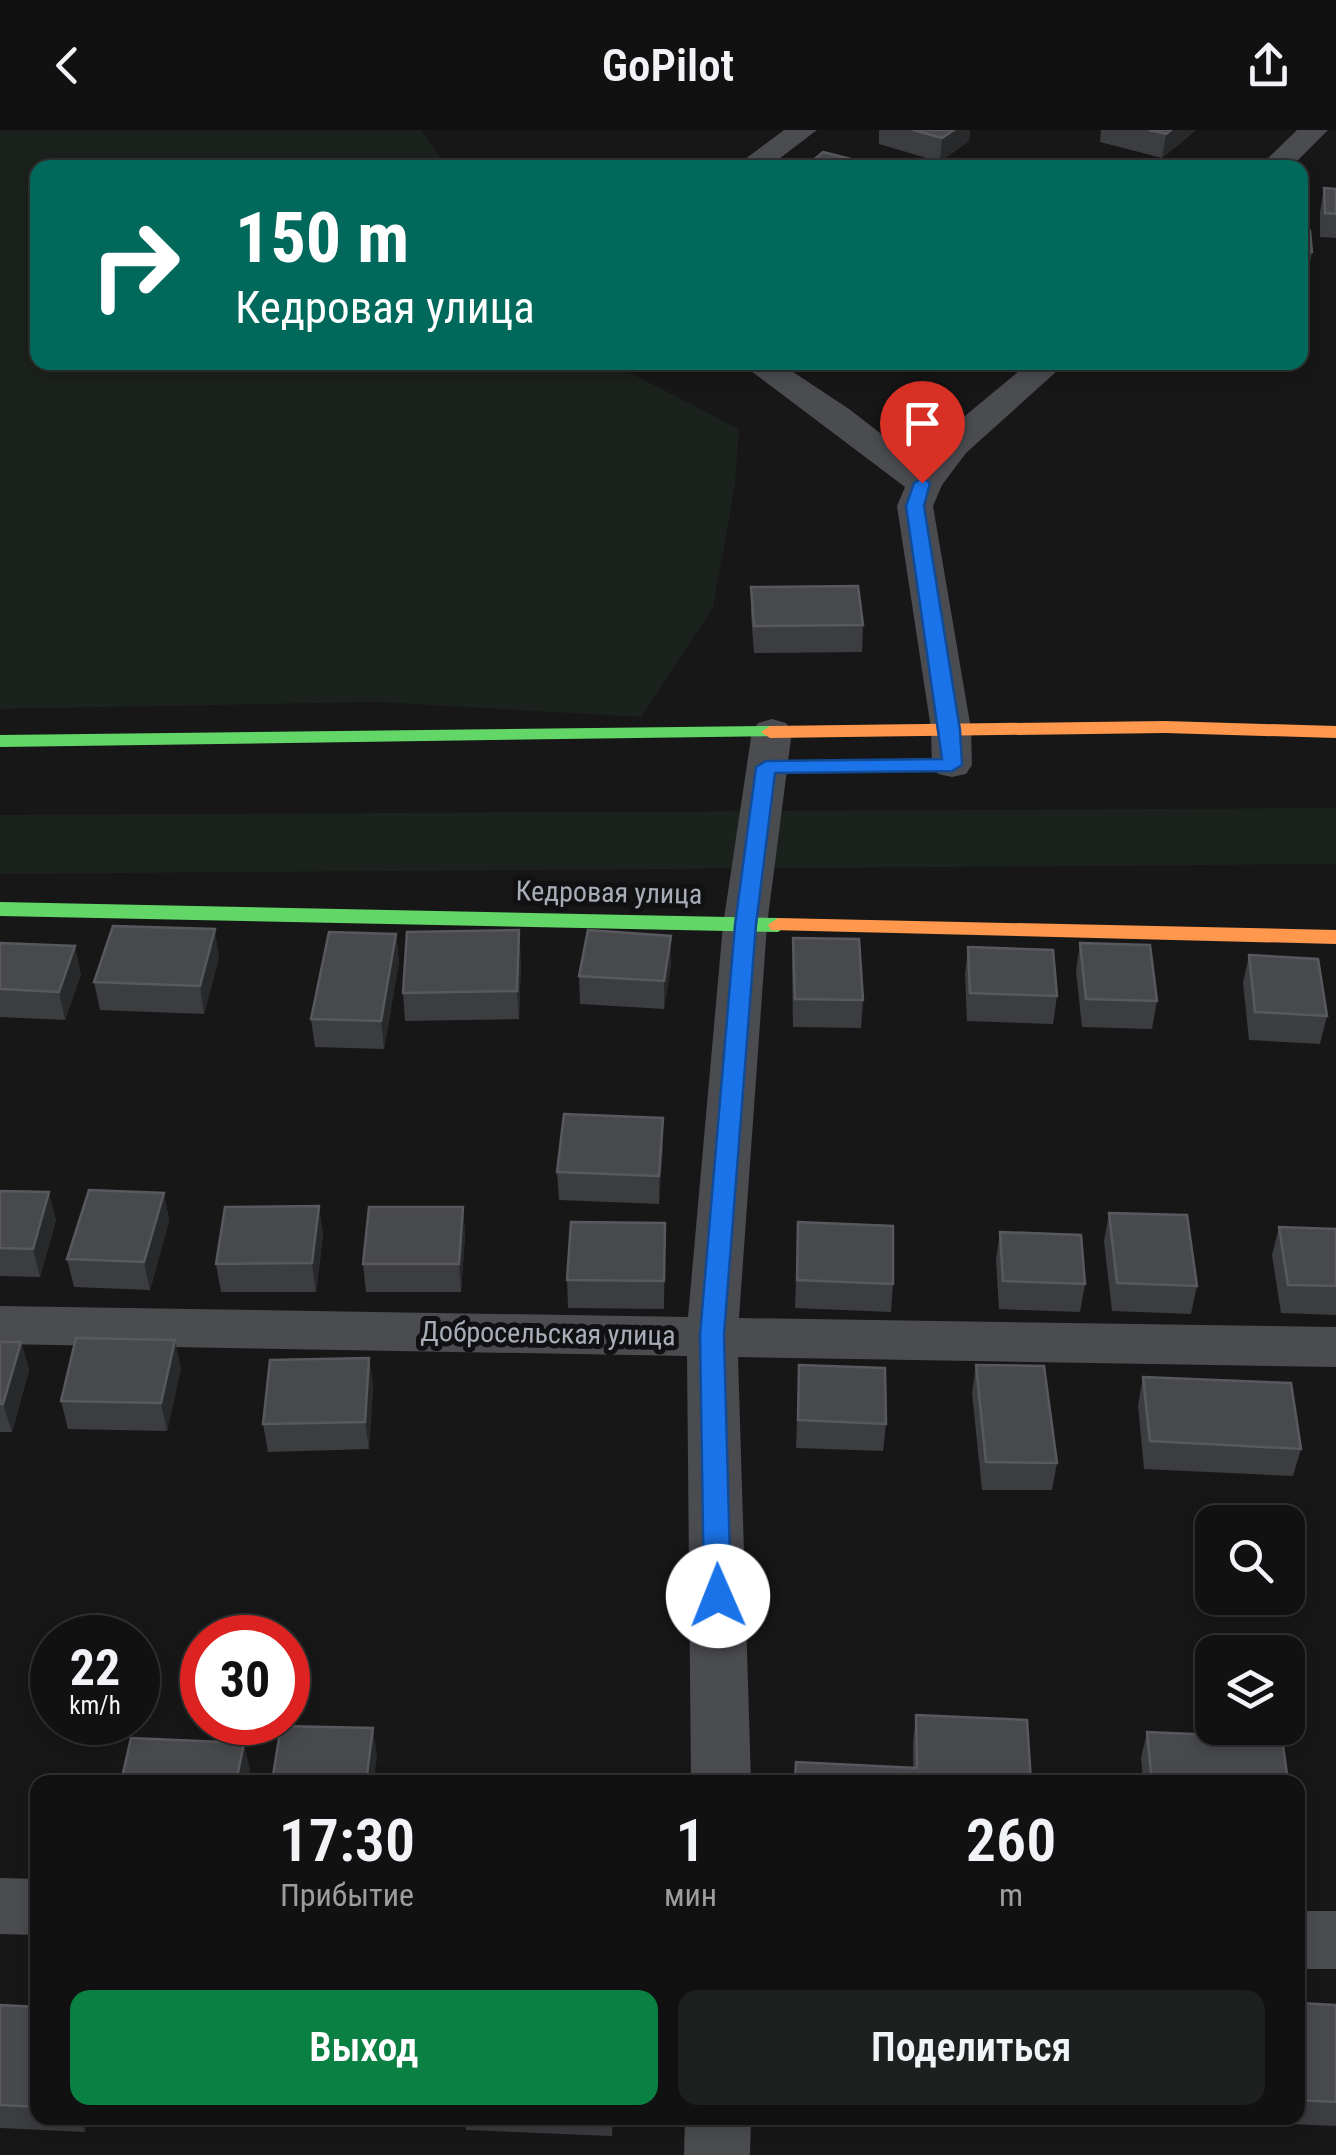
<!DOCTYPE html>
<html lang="ru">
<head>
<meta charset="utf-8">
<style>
  :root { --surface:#111; --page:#1e1f1f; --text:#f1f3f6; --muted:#9c9d9f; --line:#303131; --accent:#0b8043 }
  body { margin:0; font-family:"Roboto Condensed",sans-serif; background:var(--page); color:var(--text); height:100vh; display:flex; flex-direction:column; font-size:38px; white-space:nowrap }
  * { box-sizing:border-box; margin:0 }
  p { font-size:32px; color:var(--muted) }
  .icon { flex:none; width:55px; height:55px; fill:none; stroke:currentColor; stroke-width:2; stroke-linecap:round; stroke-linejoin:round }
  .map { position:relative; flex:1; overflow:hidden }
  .panel { position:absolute; left:30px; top:1645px; width:1275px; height:350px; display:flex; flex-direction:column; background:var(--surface); border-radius:20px; box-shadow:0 5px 15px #0003,0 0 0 2px var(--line) }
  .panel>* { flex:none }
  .guide { position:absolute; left:30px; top:30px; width:1278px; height:210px; border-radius:20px; box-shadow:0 5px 15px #0003,0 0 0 2px var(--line); background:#00695c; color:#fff; overflow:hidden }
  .buttons { position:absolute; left:1195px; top:1375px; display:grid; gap:20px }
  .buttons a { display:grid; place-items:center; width:110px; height:110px; border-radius:20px; background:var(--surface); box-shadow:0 5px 15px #0003,0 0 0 2px var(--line); font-size:50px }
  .speed { position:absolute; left:30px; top:1485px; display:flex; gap:20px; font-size:50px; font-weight:700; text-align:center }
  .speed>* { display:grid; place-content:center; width:130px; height:130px; border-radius:50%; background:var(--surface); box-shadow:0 5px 15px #0003,0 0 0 2px var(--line); line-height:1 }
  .speed small { font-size:25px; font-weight:400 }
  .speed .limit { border:15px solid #d22; background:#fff; color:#111 }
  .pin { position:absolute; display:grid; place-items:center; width:85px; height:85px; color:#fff; margin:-102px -42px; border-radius:50% 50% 50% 0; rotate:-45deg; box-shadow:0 0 10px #0007 }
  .pin .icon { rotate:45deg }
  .me { position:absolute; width:110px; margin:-55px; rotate:359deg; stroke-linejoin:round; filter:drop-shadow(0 0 8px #0008) }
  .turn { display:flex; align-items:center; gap:35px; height:210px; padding:0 40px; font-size:45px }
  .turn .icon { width:130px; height:130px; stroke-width:2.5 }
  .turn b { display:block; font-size:70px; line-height:85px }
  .eta { display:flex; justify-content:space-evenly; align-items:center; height:170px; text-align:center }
  .eta b { font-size:60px; font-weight:600; line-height:70px }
  .cta { display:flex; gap:20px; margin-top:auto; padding:20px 40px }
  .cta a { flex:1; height:115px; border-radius:20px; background:var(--accent); color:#fff; font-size:40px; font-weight:600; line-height:115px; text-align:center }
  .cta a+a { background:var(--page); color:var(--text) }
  header { display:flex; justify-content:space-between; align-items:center; height:130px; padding:0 40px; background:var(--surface); font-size:45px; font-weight:600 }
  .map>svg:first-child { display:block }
</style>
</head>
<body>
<header><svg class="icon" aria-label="back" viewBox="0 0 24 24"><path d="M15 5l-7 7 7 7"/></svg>GoPilot<svg class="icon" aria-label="share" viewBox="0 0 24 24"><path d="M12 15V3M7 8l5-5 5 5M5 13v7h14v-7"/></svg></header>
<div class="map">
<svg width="1336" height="2025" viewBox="0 0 1336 2025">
  <rect width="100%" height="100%" fill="#171717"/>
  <g fill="#1b211c">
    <polygon points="0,0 421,0 447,37 38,38 38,232 611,233 739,299 735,355 713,478 641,587 377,572 0,579"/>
    <polygon points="1336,678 1336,734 0,744 0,685"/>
  </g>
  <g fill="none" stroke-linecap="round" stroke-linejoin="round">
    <g fill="#4b4c50" fill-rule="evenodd">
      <polygon points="784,0 817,0 767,38 733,38"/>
      <polygon points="1297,0 1328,0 1290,38 1258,38"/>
      <polygon points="739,232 778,232 849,279 920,334 960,290 1030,232 1067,232 966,323 942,355 933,376 971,599 972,635 966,644 952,647 938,644 932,635 931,599 897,376 905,357"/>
      <polygon points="772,589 786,593 792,601 767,795 739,1188 1336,1197 1336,1237 738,1227 751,1652 691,1652 687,1226 0,1214 0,1176 688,1187 723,795 752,601 758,593"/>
      <polygon points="0,1748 38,1749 38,1805 0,1804"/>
      <rect x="1298" y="1781" width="38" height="58"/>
      <polygon points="685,1988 751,1988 750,2025 684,2025"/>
    </g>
    <g fill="#63d668" fill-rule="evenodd">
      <polygon points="770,596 779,602 777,606 0,617 0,605"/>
      <polygon points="0,772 778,788 788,795 778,802 0,786"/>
    </g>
    <g fill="#ff974d" fill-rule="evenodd">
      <polygon points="1165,591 1336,596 1336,608 1165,603 770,608 761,602 770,596"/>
      <polygon points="778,788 1336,800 1336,814 771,800 768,795"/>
    </g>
  </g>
  <g fill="#3c3d40">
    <polygon points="879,0 970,0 969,11 940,32 879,14"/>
    <polygon points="1101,0 1196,0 1162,28 1100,12"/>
    <polygon points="1324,58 1336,59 1336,108 1320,107 1320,82"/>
    <polygon points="1300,100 1312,122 1307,147 1300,147"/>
    <polygon points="751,457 863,495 862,522 754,523 751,484"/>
    <polygon points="396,804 399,832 384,919 315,917 311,889"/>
    <polygon points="793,808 863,870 861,898 793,897 792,836"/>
    <polygon points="0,813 81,844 65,890 0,887"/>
    <polygon points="1080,813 1157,871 1152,899 1082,897 1076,841"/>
    <polygon points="968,817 1057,866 1053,894 967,891 965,845"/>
    <polygon points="1249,825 1327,886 1320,914 1249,910 1243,853"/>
    <polygon points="219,827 204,884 100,880 94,852"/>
    <polygon points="521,828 519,889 405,891 403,863"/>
    <polygon points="671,834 664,879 580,874 579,846"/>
    <polygon points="663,1016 659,1074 559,1070 557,1042"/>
    <polygon points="0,1061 56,1090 40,1147 0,1146"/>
    <polygon points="164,1063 169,1091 150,1160 74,1157 67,1129"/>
    <polygon points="319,1076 323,1105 316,1162 221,1162 216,1134"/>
    <polygon points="463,1077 465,1105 461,1162 366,1162 363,1134"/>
    <polygon points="1109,1083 1197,1156 1191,1184 1112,1181 1104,1111"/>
    <polygon points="798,1092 893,1154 891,1182 795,1178"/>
    <polygon points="665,1093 664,1179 568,1178 567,1150"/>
    <polygon points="1279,1097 1336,1099 1336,1185 1281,1183 1272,1125"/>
    <polygon points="1000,1102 1085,1154 1080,1182 999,1179 996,1130"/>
    <polygon points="0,1212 21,1212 29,1240 12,1302 0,1302"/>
    <polygon points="369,1228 373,1256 369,1319 268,1322 263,1294"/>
    <polygon points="799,1235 886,1294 883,1321 796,1318"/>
    <polygon points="976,1235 1057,1333 1052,1360 982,1360 972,1263"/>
    <polygon points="181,1238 167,1301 68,1299 61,1271"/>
    <polygon points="1143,1247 1301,1319 1293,1346 1144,1339 1138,1275"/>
    <polygon points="916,1585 1031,1652 794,1652 796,1632 913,1638 913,1612"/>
    <polygon points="1147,1602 1288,1652 1143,1652 1141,1628"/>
    <polygon points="1298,1873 1336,1875 1336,1996 1270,1993 1270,1988 1298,1988"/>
    <polygon points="0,1875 38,1877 38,1988 88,1988 85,2002 0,1998"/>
    <polygon points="464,1988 613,1988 612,2006 466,2000"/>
    <polygon points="795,1988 897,1988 896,1997"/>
    <polygon points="1087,1988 1177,1988 1175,1994 1087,1991"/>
  </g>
  <g fill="#28292a">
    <polygon points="954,0 970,0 969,11 940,32 942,8"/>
    <polygon points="1171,0 1196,0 1162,28 1166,4"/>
    <polygon points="215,799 219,827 204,884 200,856"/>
    <polygon points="519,800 521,828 519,889 517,861"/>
    <polygon points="396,804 399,832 384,919 381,891"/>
    <polygon points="671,806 671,834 664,879 664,851"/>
    <polygon points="75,816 81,844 65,890 59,862"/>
    <polygon points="663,988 663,1016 659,1074 659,1046"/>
    <polygon points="49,1062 56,1090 40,1147 33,1119"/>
    <polygon points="164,1063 169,1091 150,1160 144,1132"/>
    <polygon points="319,1076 323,1105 316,1162 312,1133"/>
    <polygon points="463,1077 465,1105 461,1162 459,1134"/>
    <polygon points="175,1210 181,1238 167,1301 161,1273"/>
    <polygon points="21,1212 29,1240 12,1302 3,1274"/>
    <polygon points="369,1228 373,1256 369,1319 365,1292"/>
    <polygon points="373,1598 377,1625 374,1652 366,1652"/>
    <polygon points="244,1613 250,1640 247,1652 236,1652"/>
    <polygon points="79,1988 88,1988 85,2002"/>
  </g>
  <g fill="#48494d" stroke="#57595e" stroke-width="2.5">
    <polygon points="913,0 954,0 942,8"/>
    <polygon points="1149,0 1171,0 1166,4"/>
    <polygon points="823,22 878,36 804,38"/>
    <polygon points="1077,31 1104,38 1070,38"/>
    <polygon points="1324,58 1336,59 1336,84 1325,83"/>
    <polygon points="1300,100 1310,101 1312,122 1300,122"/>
    <polygon points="858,456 863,495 754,496 751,457"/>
    <polygon points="113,796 215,799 200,856 94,852"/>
    <polygon points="519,800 517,861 403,863 407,802"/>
    <polygon points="588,800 671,806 664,851 579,846"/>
    <polygon points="329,802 396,804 381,891 311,889"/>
    <polygon points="793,808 859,809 863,870 795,869"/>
    <polygon points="0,813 75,816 59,862 0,859"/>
    <polygon points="1080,813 1150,815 1157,871 1086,869"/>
    <polygon points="968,817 1053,820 1057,866 970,863"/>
    <polygon points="1249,825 1318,829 1327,886 1255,882"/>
    <polygon points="564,984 663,988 659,1046 557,1042"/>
    <polygon points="89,1060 164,1063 144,1132 67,1129"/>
    <polygon points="0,1061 49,1062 33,1119 0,1118"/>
    <polygon points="319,1076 312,1133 216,1134 225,1077"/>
    <polygon points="369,1077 463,1077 459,1134 363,1134"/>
    <polygon points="1109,1083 1187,1085 1197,1156 1117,1153"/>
    <polygon points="571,1092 665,1093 664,1151 567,1150"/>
    <polygon points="798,1092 893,1096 893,1154 797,1150"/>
    <polygon points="1279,1097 1336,1099 1336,1156 1288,1155"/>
    <polygon points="1000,1102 1081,1105 1085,1154 1003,1151"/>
    <polygon points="76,1208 175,1210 161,1273 61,1271"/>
    <polygon points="0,1212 21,1212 3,1274 0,1274"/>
    <polygon points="369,1228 365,1292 263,1294 270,1230"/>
    <polygon points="799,1235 885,1238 886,1294 798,1290"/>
    <polygon points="976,1235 1044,1236 1057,1333 986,1332"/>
    <polygon points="1143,1247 1291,1253 1301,1319 1150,1311"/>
    <polygon points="916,1585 1027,1590 1031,1652 795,1652 796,1632 917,1638"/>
    <polygon points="281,1596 373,1598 366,1652 272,1652"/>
    <polygon points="1147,1602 1282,1608 1288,1652 1152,1652"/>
    <polygon points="131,1608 244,1613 236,1652 121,1652"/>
    <polygon points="1298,1873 1336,1875 1336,1972 1298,1970"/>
    <polygon points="0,1875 38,1877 38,1977 0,1975"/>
  </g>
  <polygon fill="#1a73e8" stroke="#114b97" stroke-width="2.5" points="922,348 930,353 924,376 960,600 962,635 952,641 775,643 756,795 724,1205 731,1466 727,1474 708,1474 704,1466 700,1205 735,795 756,637 766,631 942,629 906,376 914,353"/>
  <g text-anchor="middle" stroke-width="10" stroke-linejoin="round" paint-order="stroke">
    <g font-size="28" fill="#a8adb8" stroke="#111113">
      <text transform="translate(609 762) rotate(1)" y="10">Кедровая улица</text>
      <text transform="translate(548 1203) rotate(1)" y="10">Добросельская улица</text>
    </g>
  </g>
</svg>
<div class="buttons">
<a><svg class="icon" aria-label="search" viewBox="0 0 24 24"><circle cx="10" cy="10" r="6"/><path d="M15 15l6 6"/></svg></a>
<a><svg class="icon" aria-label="layers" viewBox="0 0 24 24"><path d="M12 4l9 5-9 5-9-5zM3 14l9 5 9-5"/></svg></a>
</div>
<div class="speed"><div>22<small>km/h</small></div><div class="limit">30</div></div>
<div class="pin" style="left:922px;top:353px;background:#d93025"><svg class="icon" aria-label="arrive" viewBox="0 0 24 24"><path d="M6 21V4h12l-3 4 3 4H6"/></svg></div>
<svg class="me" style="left:718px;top:1466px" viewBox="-20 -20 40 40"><circle r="19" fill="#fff"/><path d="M0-13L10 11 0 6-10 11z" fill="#1a73e8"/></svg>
<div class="guide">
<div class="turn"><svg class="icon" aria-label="right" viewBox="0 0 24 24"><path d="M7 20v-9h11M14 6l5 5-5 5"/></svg><div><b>150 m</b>Кедровая улица</div></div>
</div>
<section class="panel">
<div class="eta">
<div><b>17:30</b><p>Прибытие</p></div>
<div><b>1</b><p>мин</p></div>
<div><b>260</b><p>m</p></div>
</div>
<div class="cta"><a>Выход</a><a>Поделиться</a></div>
</section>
</div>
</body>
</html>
